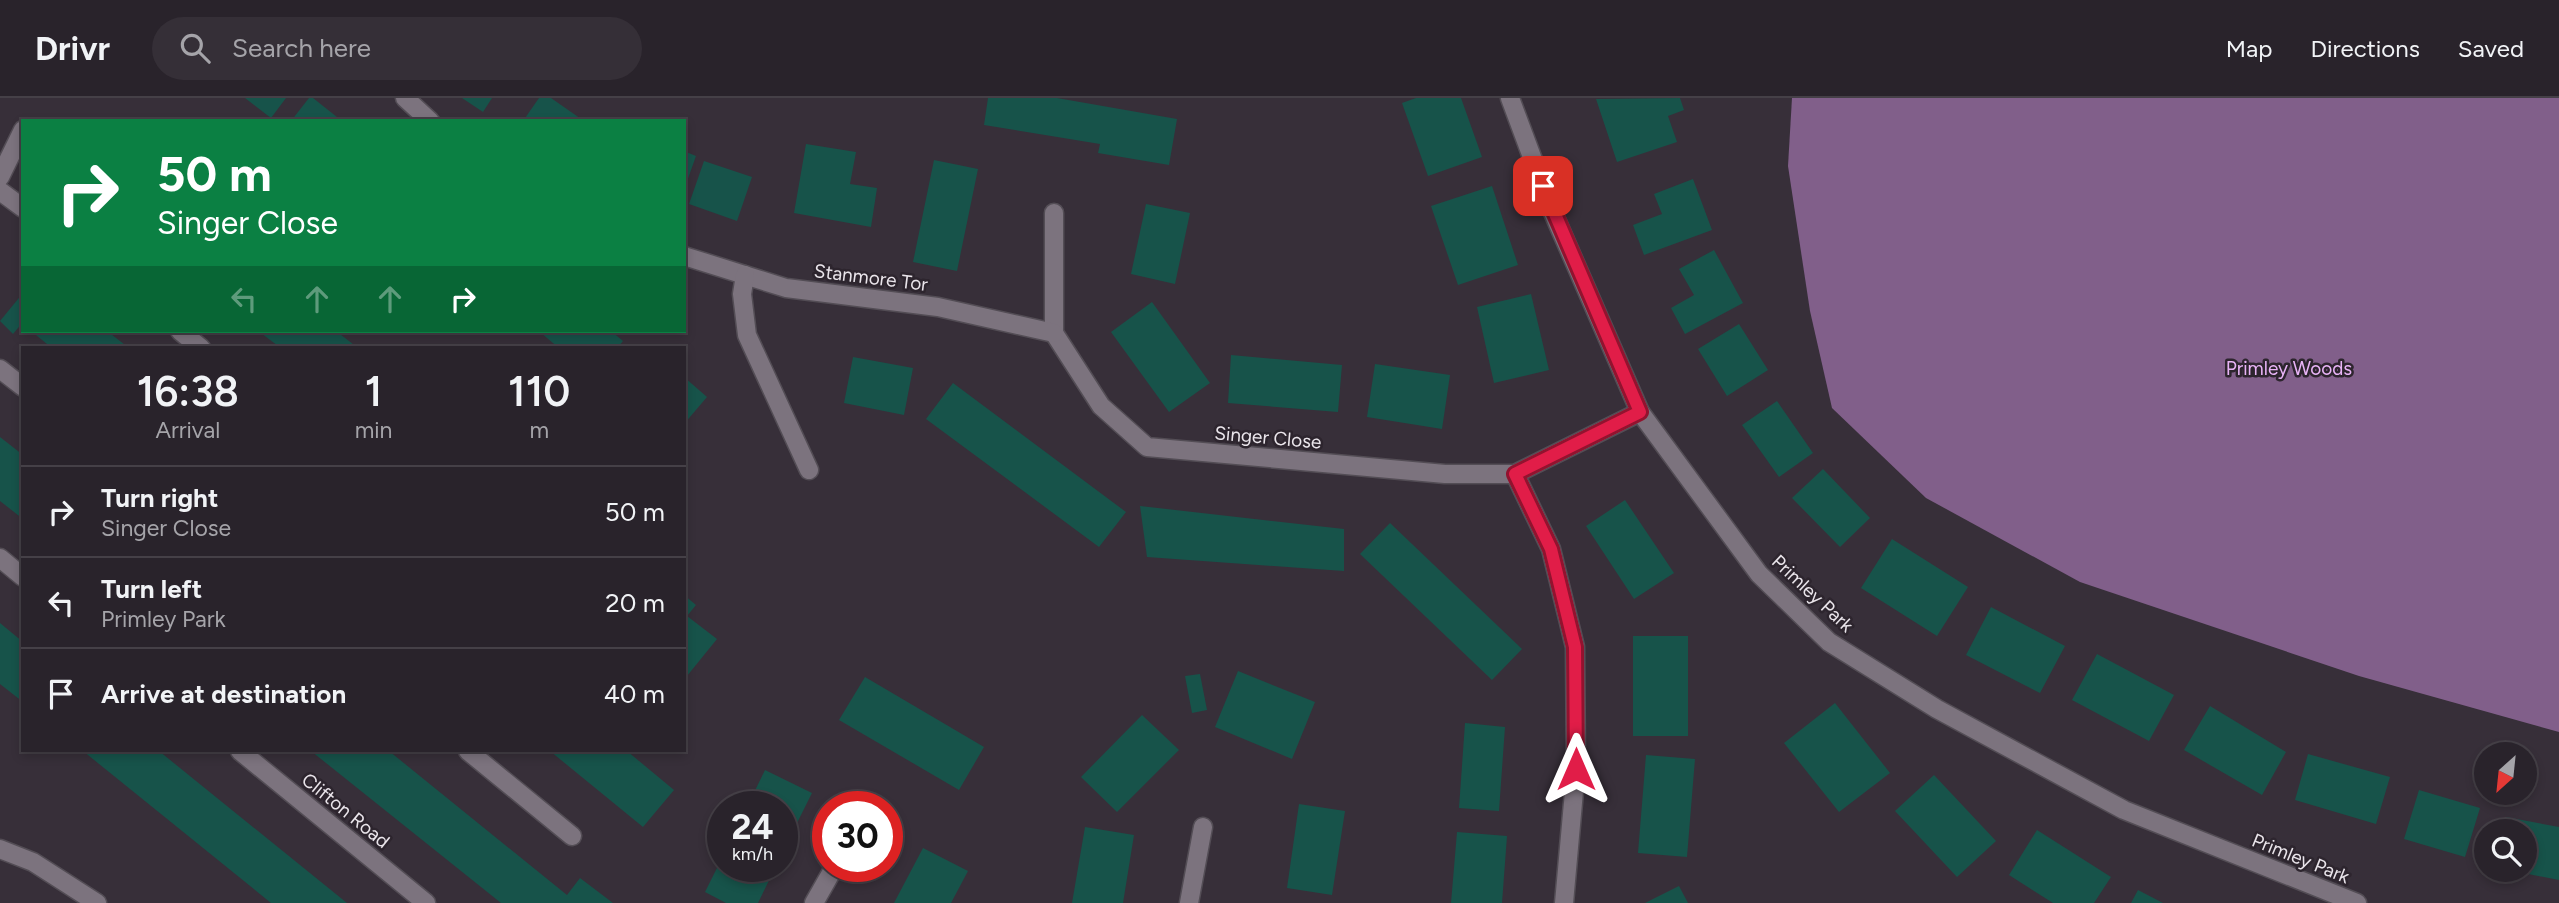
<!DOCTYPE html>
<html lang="en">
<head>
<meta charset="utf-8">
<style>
  :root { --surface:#29232b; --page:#352f37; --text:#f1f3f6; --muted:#a5a4a9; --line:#454047 }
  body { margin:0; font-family:Figtree,sans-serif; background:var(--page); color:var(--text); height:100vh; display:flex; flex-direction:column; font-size:26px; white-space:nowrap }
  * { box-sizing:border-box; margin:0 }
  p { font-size:23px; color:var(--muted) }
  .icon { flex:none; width:38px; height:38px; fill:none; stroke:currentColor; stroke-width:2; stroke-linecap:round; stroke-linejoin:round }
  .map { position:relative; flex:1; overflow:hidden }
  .panel { position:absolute; left:21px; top:248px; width:665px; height:406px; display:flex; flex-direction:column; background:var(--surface); border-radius:0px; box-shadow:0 4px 10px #0003,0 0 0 2px var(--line) }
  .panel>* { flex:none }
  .hud { position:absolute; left:21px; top:21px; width:665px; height:214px; border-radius:0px; box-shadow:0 4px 10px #0003,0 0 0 2px var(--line); background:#0b8043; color:#fff; overflow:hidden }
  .needle { width:46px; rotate:207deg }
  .fabs { position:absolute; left:2474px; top:644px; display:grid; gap:14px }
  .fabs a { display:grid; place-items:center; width:63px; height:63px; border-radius:50%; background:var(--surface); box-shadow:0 4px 10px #0003,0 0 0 2px var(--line); font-size:35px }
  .speed { position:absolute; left:707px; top:693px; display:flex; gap:14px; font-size:35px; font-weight:700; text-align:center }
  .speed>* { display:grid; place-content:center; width:91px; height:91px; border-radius:50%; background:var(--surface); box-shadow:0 4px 10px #0003,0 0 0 2px var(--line); line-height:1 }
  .speed small { font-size:18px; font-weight:400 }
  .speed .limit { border:10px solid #d22; background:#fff; color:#111 }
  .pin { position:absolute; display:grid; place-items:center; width:60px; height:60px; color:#fff; margin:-30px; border-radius:14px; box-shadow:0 4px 10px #0006 }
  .me { position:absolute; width:77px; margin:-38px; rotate:0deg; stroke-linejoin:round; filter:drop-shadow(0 0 5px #0008) }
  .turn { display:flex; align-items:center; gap:24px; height:147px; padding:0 21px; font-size:32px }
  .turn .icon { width:91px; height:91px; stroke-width:2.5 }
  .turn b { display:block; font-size:49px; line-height:60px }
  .lanes { display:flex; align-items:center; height:66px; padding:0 21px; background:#0003; justify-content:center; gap:35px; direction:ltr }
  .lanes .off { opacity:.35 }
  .eta { display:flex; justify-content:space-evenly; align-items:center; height:119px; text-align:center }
  .eta b { font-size:42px; font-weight:600; line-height:49px }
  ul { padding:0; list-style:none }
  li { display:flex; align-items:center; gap:21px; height:91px; padding:0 21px; border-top:2px solid var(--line) }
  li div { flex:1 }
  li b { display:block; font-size:26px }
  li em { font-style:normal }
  header { display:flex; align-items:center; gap:42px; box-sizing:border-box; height:98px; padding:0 35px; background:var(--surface); border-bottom:2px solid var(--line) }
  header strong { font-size:33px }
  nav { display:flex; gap:38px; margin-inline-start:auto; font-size:24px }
  .search { width:490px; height:63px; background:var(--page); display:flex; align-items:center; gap:18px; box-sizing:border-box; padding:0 24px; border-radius:38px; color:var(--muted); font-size:26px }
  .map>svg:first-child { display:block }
</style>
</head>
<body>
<header>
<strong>Drivr</strong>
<div class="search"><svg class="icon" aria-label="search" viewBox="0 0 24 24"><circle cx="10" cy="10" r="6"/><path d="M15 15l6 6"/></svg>Search here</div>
<nav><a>Map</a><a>Directions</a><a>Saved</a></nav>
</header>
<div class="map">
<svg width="2559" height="805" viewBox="0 0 2559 805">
  <rect width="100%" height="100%" fill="#372f39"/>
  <polygon fill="#815f8a" points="1792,0 2559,0 2559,634 2359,578 2080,484 1926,400 1832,310 1810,213 1788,68"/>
  <g fill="#17534a">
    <polygon points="245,0 286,0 271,20"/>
    <polygon points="309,0 313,0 342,23 291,23"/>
    <polygon points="462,0 492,0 483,14"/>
    <polygon points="539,0 551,0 584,23 523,23"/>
    <polygon points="988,0 1057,0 1177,21 1169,67 1098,55 1100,46 984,27"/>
    <polygon points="1416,0 1461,0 1482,59 1428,78 1402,5"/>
    <polygon points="1680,0 1684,12 1668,18 1677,44 1617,64 1596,1"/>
    <polygon points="806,46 856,54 850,86 877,90 871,129 794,115"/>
    <polygon points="684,53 696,58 685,89 684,89"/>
    <polygon points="934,62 978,71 957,173 913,164"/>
    <polygon points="704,63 752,79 737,123 689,106"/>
    <polygon points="1693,81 1712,132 1644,157 1633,127 1662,116 1654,96"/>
    <polygon points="1492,88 1518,167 1458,187 1431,108"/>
    <polygon points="1146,106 1190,115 1175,186 1131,176"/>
    <polygon points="1714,152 1743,205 1685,236 1671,210 1694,197 1679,171"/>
    <polygon points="23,195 23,224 13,236 0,223"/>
    <polygon points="1531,196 1549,272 1494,285 1477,209"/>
    <polygon points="1152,204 1210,285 1169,314 1111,234"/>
    <polygon points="1739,226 1768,272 1727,298 1698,251"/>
    <polygon points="31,233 107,233 129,250 52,250"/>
    <polygon points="258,233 336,233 358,250 281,250"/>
    <polygon points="542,233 611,233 623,243 617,250 559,250 541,235"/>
    <polygon points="1231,257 1342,267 1338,314 1228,305"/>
    <polygon points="853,259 913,270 904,317 844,305"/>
    <polygon points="1375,266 1450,277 1442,331 1367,319"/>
    <polygon points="684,279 707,299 684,326"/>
    <polygon points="953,285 1126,414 1099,449 926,321"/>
    <polygon points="1777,303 1813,355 1779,379 1742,327"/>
    <polygon points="0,339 23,357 23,421 0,403"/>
    <polygon points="1823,371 1870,420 1840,449 1792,400"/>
    <polygon points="1625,402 1674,475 1634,501 1586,428"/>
    <polygon points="1140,408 1344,431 1344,473 1147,459"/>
    <polygon points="1390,425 1522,551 1492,582 1360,456"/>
    <polygon points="1892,441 1968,489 1937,538 1861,490"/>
    <polygon points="684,497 696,507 687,518 717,541 687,578 684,576"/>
    <polygon points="1991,509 2065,548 2040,595 1966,557"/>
    <polygon points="0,525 23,544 23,604 0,586"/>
    <rect x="1633" y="538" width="55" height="100"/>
    <polygon points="2097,556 2174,597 2149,643 2072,602"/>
    <polygon points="1238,573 1315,604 1292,661 1215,629"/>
    <polygon points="1200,576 1207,612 1192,615 1185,578"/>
    <polygon points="865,579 984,649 959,692 839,622"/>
    <polygon points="1835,605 1890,675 1839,714 1784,645"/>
    <polygon points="2210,608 2286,654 2262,697 2184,652"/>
    <polygon points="1142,617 1179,652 1117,714 1081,679"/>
    <polygon points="1465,625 1505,629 1499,713 1459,710"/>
    <polygon points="83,653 159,653 347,805 271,805"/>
    <polygon points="311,653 389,653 567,797 580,780 613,805 501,805"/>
    <polygon points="550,653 627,653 674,692 643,729"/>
    <polygon points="2308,656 2390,679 2376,726 2295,702"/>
    <polygon points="1646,657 1695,661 1687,759 1638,755"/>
    <polygon points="765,672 812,695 782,755 782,709 747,709"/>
    <polygon points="1934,677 1996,743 1957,779 1895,713"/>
    <polygon points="2419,692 2480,710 2465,759 2404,741"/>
    <polygon points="1299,706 1345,713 1332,797 1287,790"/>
    <polygon points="2506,719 2559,729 2559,782 2513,773 2525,772 2525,733 2503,733"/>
    <polygon points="1085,729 1134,737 1123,805 1072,805"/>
    <polygon points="2037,732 2111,779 2094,805 2053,805 2009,777"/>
    <polygon points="1457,734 1507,738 1502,805 1451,805"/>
    <polygon points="923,750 968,773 951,805 894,805"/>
    <polygon points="723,758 723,768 776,768 758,805 726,805 705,794"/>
    <polygon points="1679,788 1688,805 1645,805"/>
    <polygon points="2138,792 2163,805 2131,805"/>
  </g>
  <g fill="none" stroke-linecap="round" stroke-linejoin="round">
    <g stroke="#534d55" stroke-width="21">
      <g id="minor">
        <polyline points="405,0 430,23"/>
        <polyline points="1510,0 1551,110 1640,314 1759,476 1829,544 1937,611 2124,712 2357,805"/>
        <polyline points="0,79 23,32"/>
        <polyline points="0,93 23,110"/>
        <polyline points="1054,115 1054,235 1101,308 1147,349 1445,376 1515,376 1640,314"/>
        <polyline points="684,158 786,190 938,209 1054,235"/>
        <polyline points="745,177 742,196 747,237 809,372"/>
        <polyline points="180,233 201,250"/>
        <polyline points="0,271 23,289"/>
        <polyline points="1515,376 1551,451 1575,549 1576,671 1564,805"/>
        <polyline points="0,460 23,479"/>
        <polyline points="240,653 426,805"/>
        <polyline points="468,653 572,738"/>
        <polyline points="0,751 33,764 97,805"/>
        <polyline points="814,805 835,768"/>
        <polyline points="1189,805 1203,729"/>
      </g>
    </g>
    <use href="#minor" stroke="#7c737e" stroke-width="18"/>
  </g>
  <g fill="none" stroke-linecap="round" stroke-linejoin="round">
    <g stroke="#92132f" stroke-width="18">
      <polyline id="route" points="1543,88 1640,314 1515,376 1551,451 1575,549 1576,671"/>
    </g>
    <use href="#route" stroke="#e11d48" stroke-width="12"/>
  </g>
  <g text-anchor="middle" stroke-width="5" stroke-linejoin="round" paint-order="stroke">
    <g font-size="19" fill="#eae5eb" stroke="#2d252e">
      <text transform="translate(871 179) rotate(7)" y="7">Stanmore Tor</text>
      <text transform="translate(1268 339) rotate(5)" y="7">Singer Close</text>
      <text transform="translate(1813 495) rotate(43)" y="7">Primley Park</text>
      <text transform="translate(346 712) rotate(39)" y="7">Clifton Road</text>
      <text transform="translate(2301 760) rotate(22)" y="7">Primley Park</text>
    </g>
    <g font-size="19" fill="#e9b4f7" stroke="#2d252e">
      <text x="2289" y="277">Primley Woods</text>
    </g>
  </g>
</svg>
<div class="fabs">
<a><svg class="needle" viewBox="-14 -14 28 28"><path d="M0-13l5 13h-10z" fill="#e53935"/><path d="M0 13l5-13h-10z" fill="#a5a4a9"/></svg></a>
<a><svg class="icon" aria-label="search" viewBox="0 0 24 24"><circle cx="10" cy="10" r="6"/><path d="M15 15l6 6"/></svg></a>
</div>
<div class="speed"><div>24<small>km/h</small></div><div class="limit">30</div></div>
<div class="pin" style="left:1543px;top:88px;background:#d93025"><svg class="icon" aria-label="arrive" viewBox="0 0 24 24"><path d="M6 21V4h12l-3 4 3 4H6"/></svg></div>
<svg class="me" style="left:1576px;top:671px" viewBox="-20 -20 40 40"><path d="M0-17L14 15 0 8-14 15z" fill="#e11d48" stroke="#fff" stroke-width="4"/></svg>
<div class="hud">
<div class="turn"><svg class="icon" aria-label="right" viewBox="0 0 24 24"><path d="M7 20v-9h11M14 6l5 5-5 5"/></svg><div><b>50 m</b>Singer Close</div></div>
<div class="lanes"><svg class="icon off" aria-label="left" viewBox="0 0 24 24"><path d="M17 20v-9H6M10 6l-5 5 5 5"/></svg><svg class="icon off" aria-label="ahead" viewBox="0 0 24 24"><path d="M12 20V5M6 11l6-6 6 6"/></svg><svg class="icon off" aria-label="ahead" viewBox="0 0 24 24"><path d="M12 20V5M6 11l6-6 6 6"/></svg><svg class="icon" aria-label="right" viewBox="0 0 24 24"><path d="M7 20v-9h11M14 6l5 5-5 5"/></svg></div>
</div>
<section class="panel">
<div class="eta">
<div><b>16:38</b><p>Arrival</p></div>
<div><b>1</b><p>min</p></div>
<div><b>110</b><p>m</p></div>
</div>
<ul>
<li><svg class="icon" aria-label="right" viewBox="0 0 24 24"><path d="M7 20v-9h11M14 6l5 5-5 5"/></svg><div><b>Turn right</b><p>Singer Close</p></div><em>50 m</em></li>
<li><svg class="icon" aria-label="left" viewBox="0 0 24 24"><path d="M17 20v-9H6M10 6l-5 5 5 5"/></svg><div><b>Turn left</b><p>Primley Park</p></div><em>20 m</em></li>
<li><svg class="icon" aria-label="arrive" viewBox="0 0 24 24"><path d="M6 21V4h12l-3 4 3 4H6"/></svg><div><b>Arrive at destination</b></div><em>40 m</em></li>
</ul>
</section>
</div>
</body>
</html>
